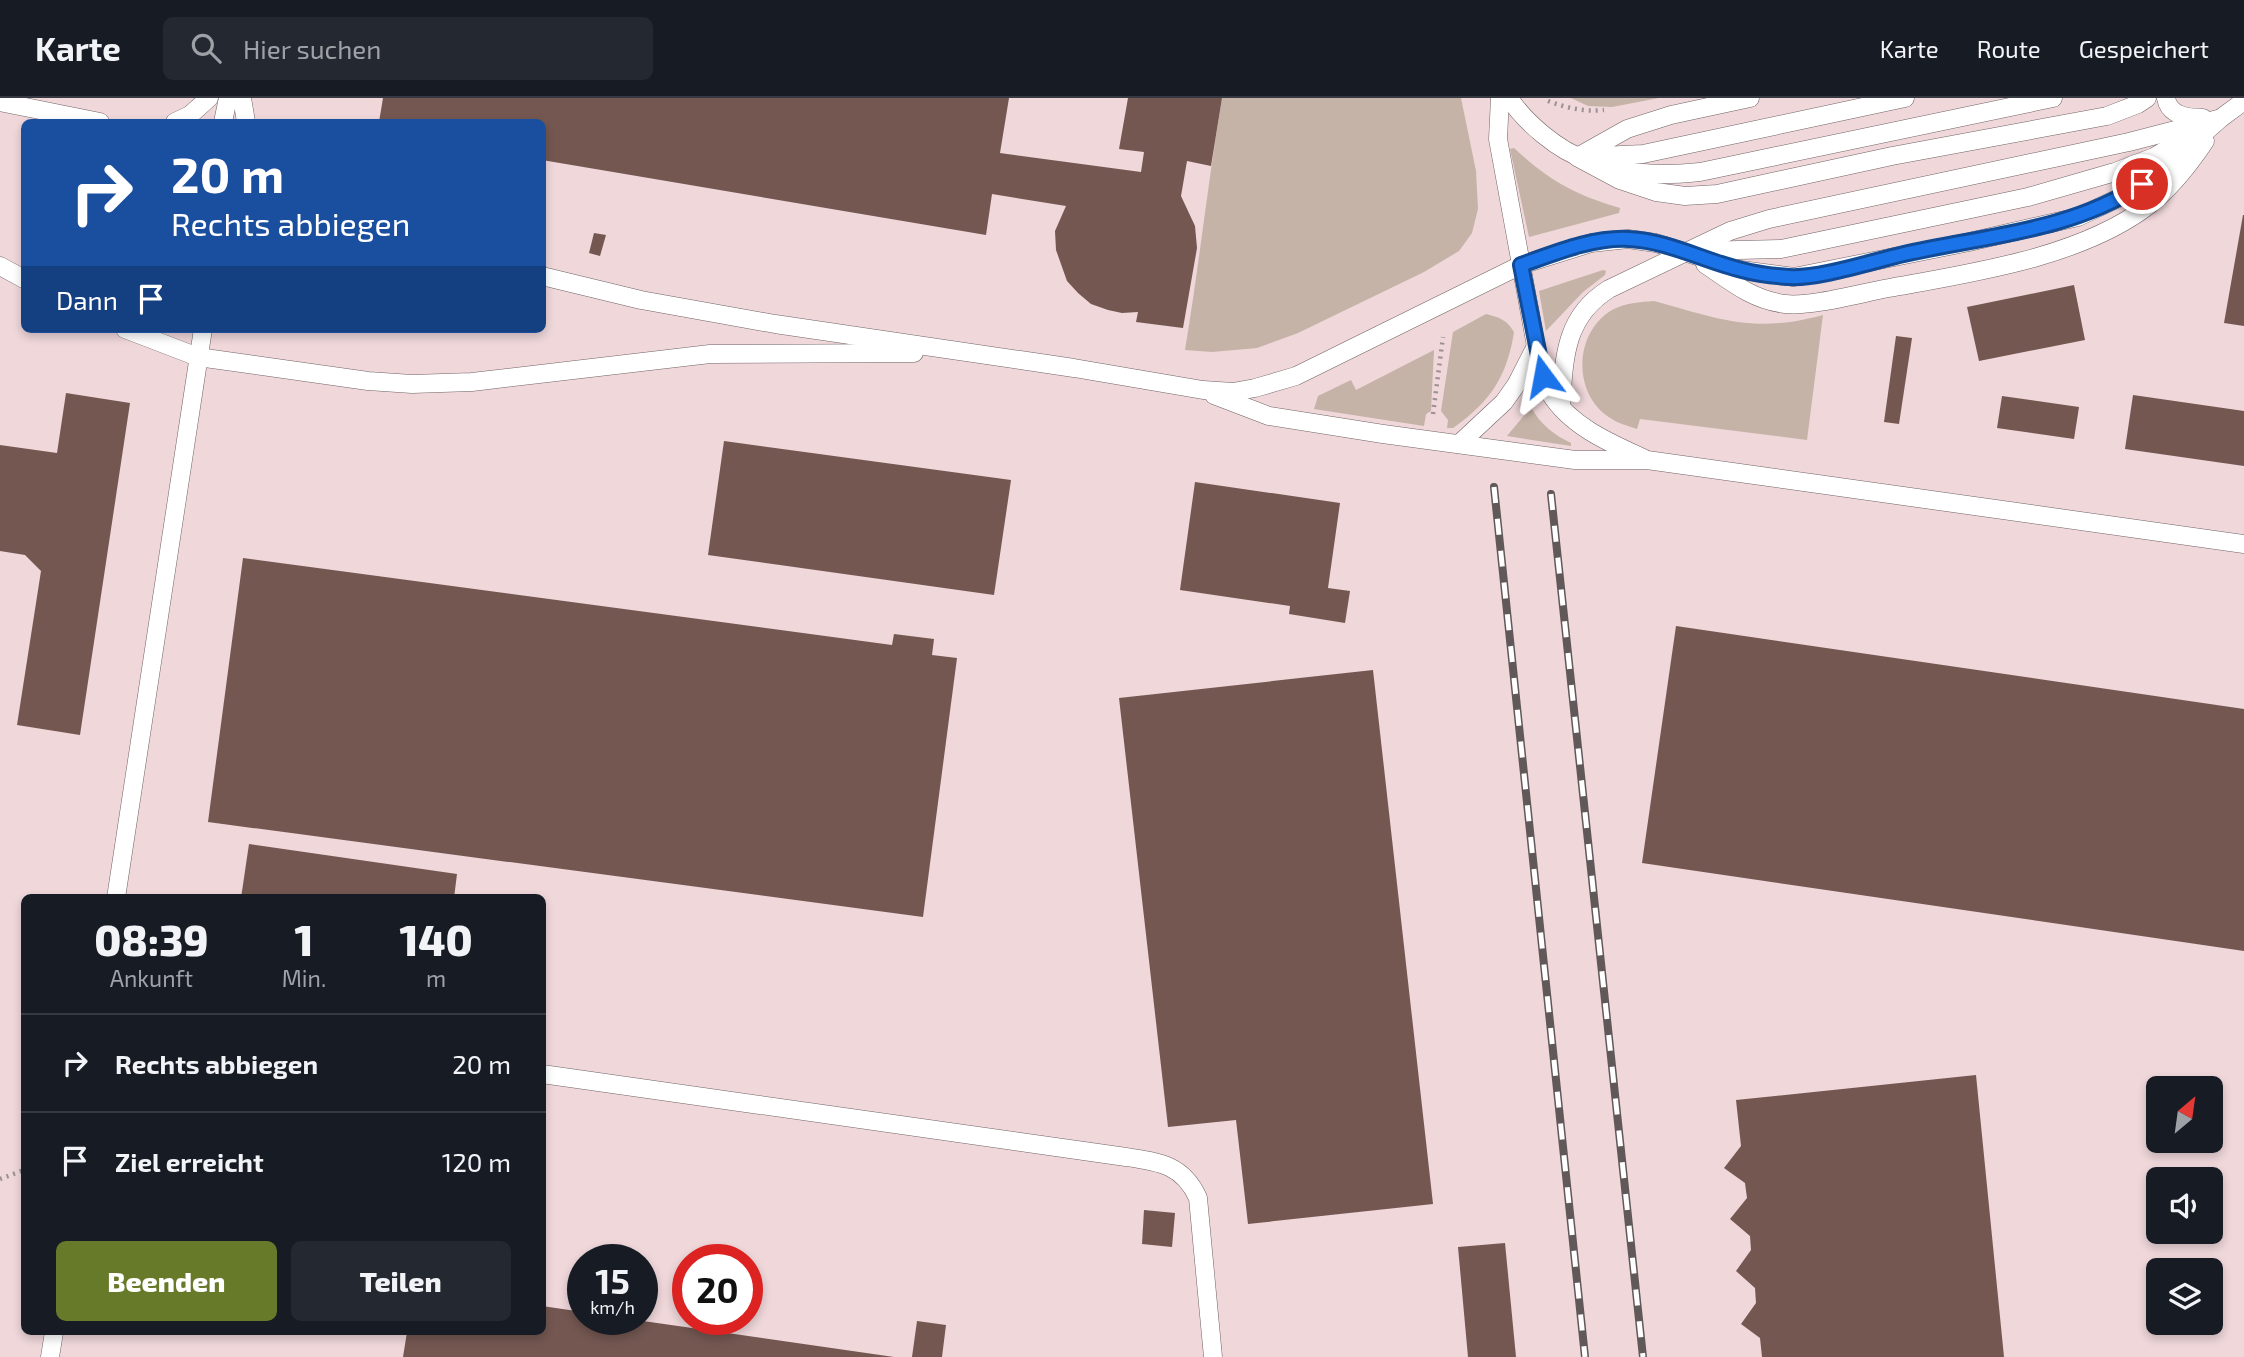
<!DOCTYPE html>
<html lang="de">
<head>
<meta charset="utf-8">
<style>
  :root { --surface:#171b24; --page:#242831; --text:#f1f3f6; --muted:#9ea1a6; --line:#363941; --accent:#667a2a }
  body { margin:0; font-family:"Exo 2",sans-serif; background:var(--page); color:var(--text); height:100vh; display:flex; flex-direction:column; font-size:26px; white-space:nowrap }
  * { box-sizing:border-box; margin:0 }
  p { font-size:23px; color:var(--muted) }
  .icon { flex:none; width:38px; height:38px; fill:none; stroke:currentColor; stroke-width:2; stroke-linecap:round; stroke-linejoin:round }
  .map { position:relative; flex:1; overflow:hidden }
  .details { position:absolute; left:21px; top:796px; width:525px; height:441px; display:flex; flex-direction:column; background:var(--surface); border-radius:10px; box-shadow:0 4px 10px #0003 }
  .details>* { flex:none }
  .guide { position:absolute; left:21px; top:21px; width:525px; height:214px; border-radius:10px; box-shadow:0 4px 10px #0003; background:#1a4fa0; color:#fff; overflow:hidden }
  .needle { width:46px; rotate:29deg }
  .tools { position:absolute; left:2146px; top:978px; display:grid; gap:14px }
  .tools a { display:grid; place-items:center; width:77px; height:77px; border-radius:10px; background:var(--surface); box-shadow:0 4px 10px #0003; font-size:35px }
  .speed { position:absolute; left:567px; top:1146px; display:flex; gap:14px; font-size:35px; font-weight:700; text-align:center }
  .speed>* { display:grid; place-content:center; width:91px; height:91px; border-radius:50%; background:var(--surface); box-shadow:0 4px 10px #0003; line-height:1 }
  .speed small { font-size:18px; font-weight:400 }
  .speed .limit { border:10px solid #d22; background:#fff; color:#111 }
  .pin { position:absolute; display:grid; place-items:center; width:60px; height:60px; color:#fff; margin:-30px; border:4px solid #fff; border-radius:50%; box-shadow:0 2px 7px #0007 }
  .me { position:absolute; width:77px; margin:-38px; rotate:347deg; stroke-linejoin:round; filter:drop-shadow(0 0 5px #0008) }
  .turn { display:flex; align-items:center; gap:24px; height:147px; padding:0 35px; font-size:32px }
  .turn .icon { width:91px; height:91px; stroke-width:2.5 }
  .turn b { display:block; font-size:49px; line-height:60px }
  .then { display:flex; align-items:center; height:66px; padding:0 35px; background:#0003; gap:14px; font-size:26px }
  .eta { display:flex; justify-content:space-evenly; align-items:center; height:119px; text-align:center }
  .eta b { font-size:42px; font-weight:800; line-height:49px }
  .action { display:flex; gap:14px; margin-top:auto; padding:14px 35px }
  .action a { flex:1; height:80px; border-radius:10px; background:var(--accent); color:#fff; font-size:28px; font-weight:800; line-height:80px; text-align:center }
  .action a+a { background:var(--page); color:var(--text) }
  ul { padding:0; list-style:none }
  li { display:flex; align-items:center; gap:21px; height:98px; padding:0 35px; border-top:2px solid var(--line) }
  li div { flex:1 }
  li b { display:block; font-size:26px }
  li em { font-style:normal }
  header { display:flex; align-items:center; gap:42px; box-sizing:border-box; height:98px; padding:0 35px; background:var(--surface); border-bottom:2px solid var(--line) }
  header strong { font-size:33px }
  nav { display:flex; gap:38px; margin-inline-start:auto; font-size:24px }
  .search { width:490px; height:63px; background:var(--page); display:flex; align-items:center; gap:18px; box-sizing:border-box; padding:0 24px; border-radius:10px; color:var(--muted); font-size:26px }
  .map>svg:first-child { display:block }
</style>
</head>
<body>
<header>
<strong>Karte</strong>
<div class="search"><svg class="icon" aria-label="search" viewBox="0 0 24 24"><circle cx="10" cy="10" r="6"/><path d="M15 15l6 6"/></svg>Hier suchen</div>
<nav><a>Karte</a><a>Route</a><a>Gespeichert</a></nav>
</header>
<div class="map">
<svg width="2244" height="1259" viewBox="0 0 2244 1259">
  <rect width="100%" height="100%" fill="#f6e6e8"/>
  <path fill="#efd7da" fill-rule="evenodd" d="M0 0H2244V1259H0ZM24 24H542V231H24ZM24 800H542V1234H24ZM2158 990H2210V1043H2158ZM2158 1082H2210V1134H2158ZM583 1162H642V1222H583ZM688 1162H747V1222H688ZM2158 1172H2210V1225H2158Z"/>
  <g fill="#c6b3a7">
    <path d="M1222 0H1461L1476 73 1478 111 1472 135 1459 153 1424 174 1298 235 1257 250 1212 254 1185 252C1199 168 1208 84 1222 0Z"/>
    <polygon points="1571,0 1659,0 1612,9 1588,8"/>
    <path d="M1514 50C1548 82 1575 97 1620 110L1619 115 1529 139 1510 51Z"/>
    <polygon points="1603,172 1606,173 1605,177 1583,194 1546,233 1539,193"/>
    <path d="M1654 203C1720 221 1754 236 1823 217L1807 342 1640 321 1637 331C1629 328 1619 326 1612 321 1572 298 1573 235 1612 212 1625 205 1640 204 1654 203Z"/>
    <path d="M1486 216C1499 219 1507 222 1514 234 1507 279 1490 304 1453 330H1447L1448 322 1441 313 1453 234Z"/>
    <polygon points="1434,252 1431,313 1426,316 1424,328 1314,311 1318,298 1351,282 1356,292"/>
    <path d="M1531 309C1540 326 1554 337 1571 345V348L1507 338Z"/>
  </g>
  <g fill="#745751">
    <polygon points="383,0 1009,0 1000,55 1141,74 1144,54 1119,51 1128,0 1222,0 1211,68 1187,63 1181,98 1195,128 1197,150 1183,230 1136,224 1138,214 1122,215 1108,212 1091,206 1078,195 1067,183 1056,152 1055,133 1066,108 992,96 986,137 542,62 542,24 379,24"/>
    <polygon points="2243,117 2244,117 2244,228 2224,225"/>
    <polygon points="594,135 606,137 600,158 589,155"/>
    <polygon points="2074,187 2085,242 1979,263 1967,209"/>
    <polygon points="1896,238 1912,240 1899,326 1884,324"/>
    <polygon points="66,295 130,305 80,637 17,627 41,473 25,457 0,453 0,347 57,355"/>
    <polygon points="2133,297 2244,313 2244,368 2125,351"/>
    <polygon points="2002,298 2079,309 2074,341 1997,330"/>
    <polygon points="724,343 1011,382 994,497 708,457"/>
    <polygon points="1195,384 1340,405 1328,490 1350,493 1345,525 1289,516 1290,508 1180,492"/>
    <polygon points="243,460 892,547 894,536 934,541 932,557 957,560 923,819 208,724"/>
    <polygon points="1676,528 2244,611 2244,853 1642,765"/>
    <polygon points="1373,572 1433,1106 1248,1126 1236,1022 1168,1029 1119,600"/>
    <polygon points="249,746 457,776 454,800 241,800"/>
    <polygon points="1976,977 2004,1259 1762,1259 1760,1240 1741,1226 1756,1205 1755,1190 1736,1173 1751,1152 1750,1138 1730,1121 1747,1100 1745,1085 1724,1070 1741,1048 1736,1002"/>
    <polygon points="1144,1112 1175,1115 1172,1149 1142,1146"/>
    <polygon points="1505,1145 1516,1259 1468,1259 1458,1149"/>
    <polygon points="542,1208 583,1214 583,1222 636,1222 894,1259 403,1259 407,1234 542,1234"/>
    <polygon points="917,1223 946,1227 942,1259 912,1259"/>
  </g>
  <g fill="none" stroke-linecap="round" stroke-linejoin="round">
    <g stroke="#716365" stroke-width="19">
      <g id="lane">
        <polyline points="242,0 246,24"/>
        <path d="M1500 0 1498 41 1536 248C1540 264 1542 281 1550 295 1570 328 1610 345 1643 360"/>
        <path d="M1509 0C1525 24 1558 53 1587 62"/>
        <path d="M2166 0C2169 18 2188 20 2203 20"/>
        <polyline points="0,4 100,24"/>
        <polyline points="175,24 190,17 209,0"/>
        <polyline points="223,24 228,0"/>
        <polyline points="1579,58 1627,31 1671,17 1750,0"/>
        <polyline points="1577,59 1620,82 1656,94 1685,98 1717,96 1892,58 2107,18 2138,6 2147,0"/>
        <polyline points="1581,59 1643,56 1905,0"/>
        <path d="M1613 70C1642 78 1671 77 1700 74L2053 0"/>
        <polyline points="1697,153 1781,151 2028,99 2115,74 2154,59 2188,39"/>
        <path d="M1705 166C1731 184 1753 202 1785 206 1812 209 1861 195 1889 190 1972 175 2082 159 2149 107 2172 89 2189 67 2205 43"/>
        <polyline points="0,168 24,181"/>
        <polyline points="542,178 641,202 775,226 1074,270 1203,292 1233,294 1255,290 1296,278 1521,167 1591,145 1628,141 1656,145 1741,172 1794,179 1969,144 2078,119 2123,98 2160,74 2221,20 2244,3"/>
        <polyline points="125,231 198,259 368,283 412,286 472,284 710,256 914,255"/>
        <polyline points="1214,297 1269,318 1383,336 1575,362 1647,362 2244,446"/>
        <path d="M1561 309C1564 261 1564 219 1609 191L1730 133 1769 121 2129 44 2218 21"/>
        <polyline points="1459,346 1504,304 1516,287 1536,248"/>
        <polyline points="116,800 203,231"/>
        <path d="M542 976 1126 1059C1160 1064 1183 1067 1198 1100L1213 1259"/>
        <polyline points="50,1259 54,1234"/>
      </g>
    </g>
    <g stroke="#9c9092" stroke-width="4.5" stroke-dasharray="2 5" stroke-linecap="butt">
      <path d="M1548 3C1567 10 1584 14 1604 12"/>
      <polyline points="1433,316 1443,239"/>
      <polyline points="0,1081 24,1072"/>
    </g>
    <use href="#lane" stroke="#fff" stroke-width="18"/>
    <g stroke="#605859" stroke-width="8">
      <g id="rail">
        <polyline points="1494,389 1585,1259"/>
        <polyline points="1551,396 1643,1259"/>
      </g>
    </g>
    <use href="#rail" stroke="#fff" stroke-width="5" stroke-dasharray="16" stroke-linecap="butt"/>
  </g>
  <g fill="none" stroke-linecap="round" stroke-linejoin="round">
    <g stroke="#114b97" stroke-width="18">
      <path id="route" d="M1543 278 1521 167C1555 155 1593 139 1629 141 1669 143 1704 163 1742 172 1757 176 1773 178 1789 179 1819 181 1873 163 1904 156 1984 138 2072 133 2142 86"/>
    </g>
    <use href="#route" stroke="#1a73e8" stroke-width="12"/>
  </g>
</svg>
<div class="tools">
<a><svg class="needle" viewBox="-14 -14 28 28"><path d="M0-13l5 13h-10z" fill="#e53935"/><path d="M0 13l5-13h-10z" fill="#9ea1a6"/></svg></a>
<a><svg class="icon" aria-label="sound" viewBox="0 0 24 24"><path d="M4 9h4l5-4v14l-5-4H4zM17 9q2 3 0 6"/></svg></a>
<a><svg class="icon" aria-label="layers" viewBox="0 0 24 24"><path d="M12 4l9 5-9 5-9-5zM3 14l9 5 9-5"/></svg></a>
</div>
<div class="speed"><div>15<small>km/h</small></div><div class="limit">20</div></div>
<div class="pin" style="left:2142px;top:86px;background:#d93025"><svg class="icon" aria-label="arrive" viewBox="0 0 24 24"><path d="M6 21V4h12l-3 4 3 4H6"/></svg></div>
<svg class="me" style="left:1543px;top:278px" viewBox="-20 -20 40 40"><path d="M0-17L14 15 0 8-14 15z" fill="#1a73e8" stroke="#fff" stroke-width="4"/></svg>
<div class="guide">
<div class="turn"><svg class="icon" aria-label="right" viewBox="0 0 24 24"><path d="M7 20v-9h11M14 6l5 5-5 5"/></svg><div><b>20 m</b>Rechts abbiegen</div></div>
<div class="then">Dann<svg class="icon" aria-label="arrive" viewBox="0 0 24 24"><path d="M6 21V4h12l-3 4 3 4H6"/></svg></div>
</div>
<section class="details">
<div class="eta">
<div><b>08:39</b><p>Ankunft</p></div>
<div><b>1</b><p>Min.</p></div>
<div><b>140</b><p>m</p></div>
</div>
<ul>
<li><svg class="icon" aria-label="right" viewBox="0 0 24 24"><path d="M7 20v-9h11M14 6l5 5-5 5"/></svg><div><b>Rechts abbiegen</b></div><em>20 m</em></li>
<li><svg class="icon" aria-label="arrive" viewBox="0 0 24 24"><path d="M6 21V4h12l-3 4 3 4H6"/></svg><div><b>Ziel erreicht</b></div><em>120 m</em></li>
</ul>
<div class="action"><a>Beenden</a><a>Teilen</a></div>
</section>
</div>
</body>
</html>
